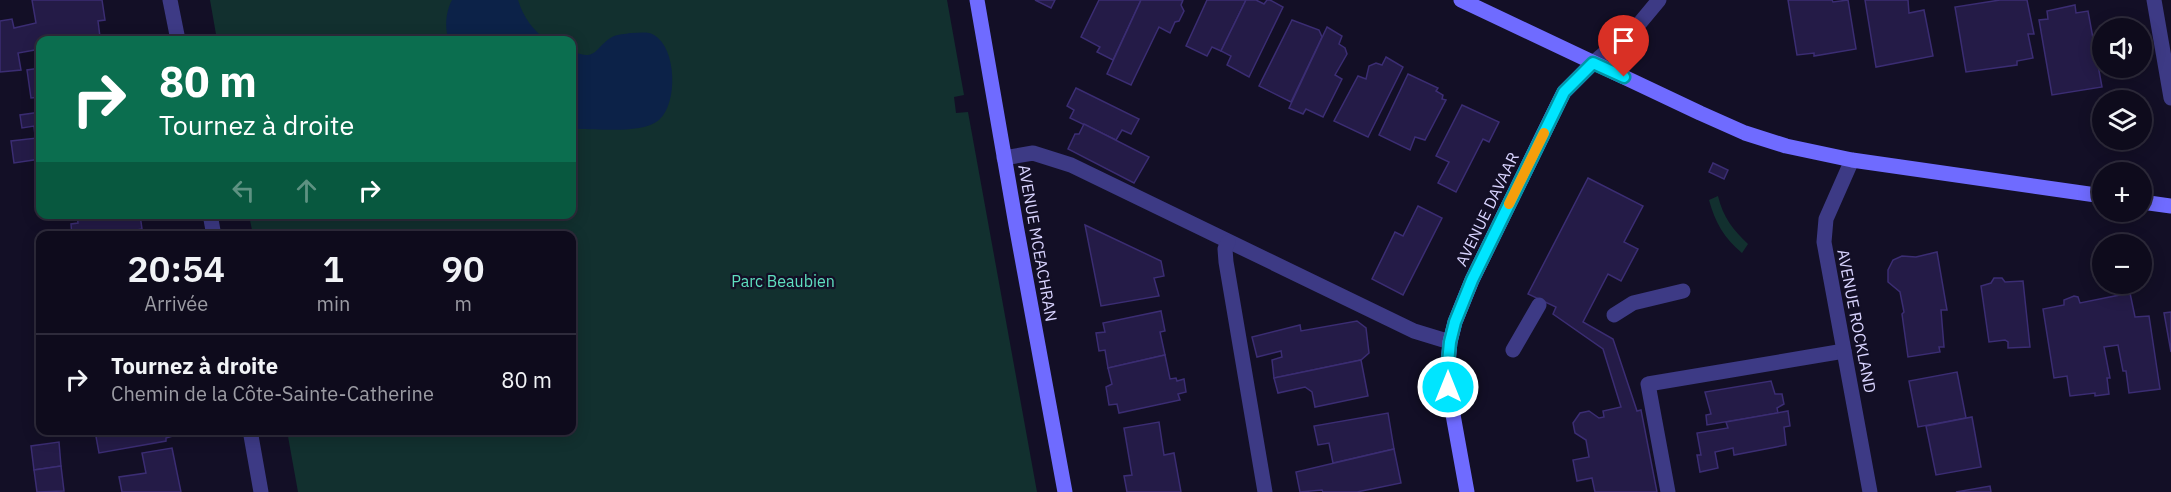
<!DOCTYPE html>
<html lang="fr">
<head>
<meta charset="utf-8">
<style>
  :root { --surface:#0e0b1c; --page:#1c1929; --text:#f1f3f6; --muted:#9b9ba3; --line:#2e2b3b }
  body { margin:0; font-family:"IBM Plex Sans",sans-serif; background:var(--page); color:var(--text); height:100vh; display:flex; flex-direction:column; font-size:22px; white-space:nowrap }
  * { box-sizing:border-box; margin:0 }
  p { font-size:20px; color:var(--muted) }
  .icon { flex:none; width:33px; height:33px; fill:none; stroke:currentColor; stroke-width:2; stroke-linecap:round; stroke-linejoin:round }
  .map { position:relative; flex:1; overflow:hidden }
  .panel { position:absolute; left:36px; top:231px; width:540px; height:204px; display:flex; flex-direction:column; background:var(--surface); border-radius:12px; box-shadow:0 3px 15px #0003,0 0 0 2px var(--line) }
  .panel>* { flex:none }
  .guide { position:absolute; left:36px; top:36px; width:540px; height:183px; border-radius:12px; box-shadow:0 3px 15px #0003,0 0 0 2px var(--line); background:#0b6e4f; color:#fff; overflow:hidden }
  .buttons { position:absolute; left:2092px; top:18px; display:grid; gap:12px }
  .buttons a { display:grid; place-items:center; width:60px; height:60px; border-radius:50%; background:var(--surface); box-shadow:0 3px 15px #0003,0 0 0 2px var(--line); font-size:30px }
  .pin { position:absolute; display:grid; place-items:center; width:51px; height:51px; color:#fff; margin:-62px -26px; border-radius:50% 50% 50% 0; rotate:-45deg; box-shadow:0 0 6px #0007 }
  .pin .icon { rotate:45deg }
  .me { position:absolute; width:66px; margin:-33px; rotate:0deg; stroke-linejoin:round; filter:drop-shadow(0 0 4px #0008) }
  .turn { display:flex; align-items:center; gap:21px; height:126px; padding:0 24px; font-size:27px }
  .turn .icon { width:78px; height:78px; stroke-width:2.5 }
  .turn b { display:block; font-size:42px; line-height:51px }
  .lanes { display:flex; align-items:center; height:57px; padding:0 24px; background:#0003; justify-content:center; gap:30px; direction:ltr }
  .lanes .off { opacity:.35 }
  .eta { display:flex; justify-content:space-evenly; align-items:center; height:102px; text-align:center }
  .eta b { font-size:36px; font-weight:600; line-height:42px }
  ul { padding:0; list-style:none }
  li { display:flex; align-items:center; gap:18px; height:90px; padding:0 24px; border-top:2px solid var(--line) }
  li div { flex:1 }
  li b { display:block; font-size:22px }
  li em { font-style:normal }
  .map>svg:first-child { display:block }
</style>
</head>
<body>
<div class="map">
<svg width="2171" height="492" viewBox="0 0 2171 492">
  <rect width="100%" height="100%" fill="#130f26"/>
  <g fill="#12302f">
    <polygon points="210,0 947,0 964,95 954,97 956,113 968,112 1037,492 298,492 287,431 572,430 572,236 253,235 249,215 572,214 572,40 217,40"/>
    <path d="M1718 196C1723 217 1733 230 1748 244L1742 253C1724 238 1715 222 1709 200Z"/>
  </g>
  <g fill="#0c2248">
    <path d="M452 0H518C523 16 533 32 548 40H449C444 28 446 11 452 0Z"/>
    <path d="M631 33C639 33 648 31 654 35 677 48 678 104 659 120 641 135 594 128 572 129V51C597 62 594 48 612 37 618 34 625 34 631 33Z"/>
  </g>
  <g fill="#241b47" stroke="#3b2d73" stroke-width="1.5">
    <polygon points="32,0 102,0 105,20 98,21 100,37 83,40 40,40 40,49 18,53 21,70 0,72 0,21 12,19 14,28 36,23"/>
    <polygon points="1035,0 1055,0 1051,8"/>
    <polygon points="1099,0 1141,0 1113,60 1097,52 1100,47 1081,37"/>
    <polygon points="1141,0 1183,0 1181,5 1184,11 1179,21 1175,22 1170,33 1159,27 1131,85 1107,74"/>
    <polygon points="1207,0 1246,0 1221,51 1212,47 1207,56 1186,46"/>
    <polygon points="1246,0 1256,0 1264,4 1267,0 1270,0 1283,7 1249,77 1227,65 1231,56 1221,51"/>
    <polygon points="1788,0 1832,0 1833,2 1848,0 1856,49 1814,56 1814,53 1797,55"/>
    <polygon points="1865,0 1908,0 1909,13 1924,10 1933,56 1876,67"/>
    <polygon points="2000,0 2027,0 2034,34 2028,34 2033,58 2017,61 2017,65 1966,72 1955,7"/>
    <polygon points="2075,5 2076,13 2088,11 2102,87 2052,95 2039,20 2048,19 2047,11"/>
    <polygon points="1292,20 1319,30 1322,37 1291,102 1259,86"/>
    <polygon points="1327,27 1342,36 1339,44 1345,48 1347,54 1335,75 1342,79 1323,117 1306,109 1303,114 1289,108"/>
    <polygon points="1386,57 1403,67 1368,137 1334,121 1358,76 1366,79 1369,66 1376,63 1382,65"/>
    <polygon points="40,68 40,97 31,98 27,70"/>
    <polygon points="1408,74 1438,88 1436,91 1443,95 1442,99 1446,100 1425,140 1415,137 1410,150 1379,135"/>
    <polygon points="1076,88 1139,119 1131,134 1122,130 1116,140 1070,118 1074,110 1067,106"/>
    <polygon points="1462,105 1499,122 1489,142 1483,139 1456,192 1438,183 1449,162 1436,156"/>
    <polygon points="40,112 40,134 35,135 34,126 22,128 20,115"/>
    <polygon points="1084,124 1149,157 1134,183 1068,149 1075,134 1079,134"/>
    <polygon points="37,138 40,159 14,163 11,141"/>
    <polygon points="1713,163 1728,170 1724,179 1709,172"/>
    <polygon points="1588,178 1643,206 1624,242 1638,249 1621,281 1608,274 1583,322 1613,339 1637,411 1641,410 1657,492 1595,492 1592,478 1577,481 1573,460 1589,457 1586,440 1575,433 1573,423 1580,413 1589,411 1599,418 1604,417 1603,411 1621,407 1603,349 1553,314 1556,307 1528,294"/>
    <polygon points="1418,206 1442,218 1403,295 1372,279 1395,232 1403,236"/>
    <polygon points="77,214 140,215 142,229 131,231 132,235 128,236 72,236 71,224 78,223"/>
    <polygon points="1085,225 1161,261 1164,276 1154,278 1159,296 1101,306"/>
    <polygon points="1937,252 1947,310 1941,310 1944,347 1939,347 1940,352 1908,357 1902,314 1904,312 1900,292 1888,282 1888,270 1893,260 1902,256 1916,257"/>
    <polygon points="1994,278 2002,278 2005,282 2023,281 2030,347 2008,348 2008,342 2005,340 1989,342 1981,286 1991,283"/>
    <polygon points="2130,293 2135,317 2149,316 2160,389 2129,393 2126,371 2123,371 2118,345 2104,347 2110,378 2107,378 2109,394 2095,396 2095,393 2070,396 2067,376 2054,378 2043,309 2064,305 2064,300 2074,296 2078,297 2080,303"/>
    <polygon points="1161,311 1165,331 1160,332 1165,355 1108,368 1105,350 1099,351 1096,333 1105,332 1103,323"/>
    <polygon points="2171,312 2171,352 2164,313"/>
    <polygon points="1357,321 1366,328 1369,353 1361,360 1274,378 1272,360 1282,357 1281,351 1257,357 1252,337 1300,325 1301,331"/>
    <polygon points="1165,355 1170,379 1176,378 1177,381 1184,379 1186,392 1178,394 1180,400 1119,413 1117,404 1109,405 1106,387 1112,384 1108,368"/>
    <polygon points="1361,360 1368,396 1315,407 1312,392 1305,387 1278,393 1274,378"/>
    <polygon points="1957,372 1966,418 1918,427 1909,381"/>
    <polygon points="1771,381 1775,394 1782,394 1784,404 1777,408 1778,413 1707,425 1706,415 1711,414 1705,392"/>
    <polygon points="1788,411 1790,426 1784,427 1786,445 1734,455 1733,448 1715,452 1718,468 1700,472 1697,455 1701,455 1697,433 1728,428 1726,422"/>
    <polygon points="1388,413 1394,449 1333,463 1329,443 1318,445 1314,426"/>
    <polygon points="1972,417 1981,467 1936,475 1926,426"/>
    <polygon points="1159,422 1164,455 1174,453 1181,492 1127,492 1124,476 1132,475 1124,428"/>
    <polygon points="91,430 172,430 173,436 166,438 166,441 99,453 95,431"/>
    <polygon points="59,442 61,466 34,470 31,446"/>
    <polygon points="172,448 181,492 122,492 119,477 146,473 142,453"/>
    <polygon points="1394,449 1401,483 1357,492 1323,492 1322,490 1300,492 1296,472"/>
    <polygon points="61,466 64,491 37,492 34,470"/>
    <polygon points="1990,486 1991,492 1956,492"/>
  </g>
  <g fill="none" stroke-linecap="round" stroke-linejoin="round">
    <g stroke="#3d3a85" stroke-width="15">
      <polyline points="1004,158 1033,153 1071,165 1414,331 1450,342"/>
      <polyline points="1228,242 1225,249 1226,262 1265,492"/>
      <polyline points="1614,315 1633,303 1683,291"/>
      <polyline points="1513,350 1539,305"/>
      <polyline points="1668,492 1648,384 1844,351"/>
    </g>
    <g stroke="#3d3a85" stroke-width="15">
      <polyline points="170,0 178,40"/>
      <polyline points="2154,0 2171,98"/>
      <polyline points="1593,63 1639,24 1659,0"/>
      <polyline points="1852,160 1826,219 1824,242 1870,492"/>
      <polyline points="210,214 214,236"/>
      <polyline points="250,430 261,492"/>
    </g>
    <g stroke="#6f6bff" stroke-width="15">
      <polyline points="977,0 1016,225 1065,492"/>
      <polyline points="1461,0 1700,113 1745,133 1786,146 1852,160 2103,196"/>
      <polyline points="2142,202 2171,206"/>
      <polyline points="1467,492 1448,387 1447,373 1450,342 1455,322 1472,280 1558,104 1564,92 1593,63"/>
    </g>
  </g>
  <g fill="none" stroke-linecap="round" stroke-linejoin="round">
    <g stroke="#0095a6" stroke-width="15">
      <polyline id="route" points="1448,387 1447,373 1450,342 1455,322 1472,280 1564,92 1593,63 1624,77"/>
    </g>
    <use href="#route" stroke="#00e5ff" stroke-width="10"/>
    <polyline stroke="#f59e0b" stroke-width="10" points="1509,204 1544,133"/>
  </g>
  <g text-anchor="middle" stroke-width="4.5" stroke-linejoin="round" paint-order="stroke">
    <g font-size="16" fill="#d9d4ff" stroke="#130f26">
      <text transform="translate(1487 209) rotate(-64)" y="6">AVENUE DAVAAR</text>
      <text transform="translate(1038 243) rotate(80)" y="6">AVENUE MCEACHRAN</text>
      <text transform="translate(1857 321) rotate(79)" y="6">AVENUE ROCKLAND</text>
    </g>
    <g font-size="16" fill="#5fe0c0" stroke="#130f26">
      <text x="783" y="287">Parc Beaubien</text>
    </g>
  </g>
</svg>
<div class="buttons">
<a><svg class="icon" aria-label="sound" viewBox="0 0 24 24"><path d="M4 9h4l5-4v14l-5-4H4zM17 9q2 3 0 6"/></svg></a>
<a><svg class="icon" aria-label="layers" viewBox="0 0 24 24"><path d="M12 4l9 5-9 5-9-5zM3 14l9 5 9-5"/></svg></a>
<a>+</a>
<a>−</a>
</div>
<div class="pin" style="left:1624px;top:77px;background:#d93025"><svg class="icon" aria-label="arrive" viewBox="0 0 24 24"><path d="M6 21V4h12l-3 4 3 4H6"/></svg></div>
<svg class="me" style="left:1448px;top:387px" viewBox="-20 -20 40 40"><circle r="17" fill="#00e5ff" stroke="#fff" stroke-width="3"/><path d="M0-11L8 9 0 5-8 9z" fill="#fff"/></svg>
<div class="guide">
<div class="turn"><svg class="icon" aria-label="right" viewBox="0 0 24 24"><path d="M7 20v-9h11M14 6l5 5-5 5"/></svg><div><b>80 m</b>Tournez à droite</div></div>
<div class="lanes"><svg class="icon off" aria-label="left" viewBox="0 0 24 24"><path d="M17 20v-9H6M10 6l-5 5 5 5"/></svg><svg class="icon off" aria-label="ahead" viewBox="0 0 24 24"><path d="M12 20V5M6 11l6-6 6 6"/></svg><svg class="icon" aria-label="right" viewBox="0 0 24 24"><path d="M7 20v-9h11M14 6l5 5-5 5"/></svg></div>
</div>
<section class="panel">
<div class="eta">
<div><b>20:54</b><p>Arrivée</p></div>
<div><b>1</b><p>min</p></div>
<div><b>90</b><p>m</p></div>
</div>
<ul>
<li><svg class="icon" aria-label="right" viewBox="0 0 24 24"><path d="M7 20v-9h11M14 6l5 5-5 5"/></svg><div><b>Tournez à droite</b><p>Chemin de la Côte-Sainte-Catherine</p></div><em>80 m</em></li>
</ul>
</section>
</div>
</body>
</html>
